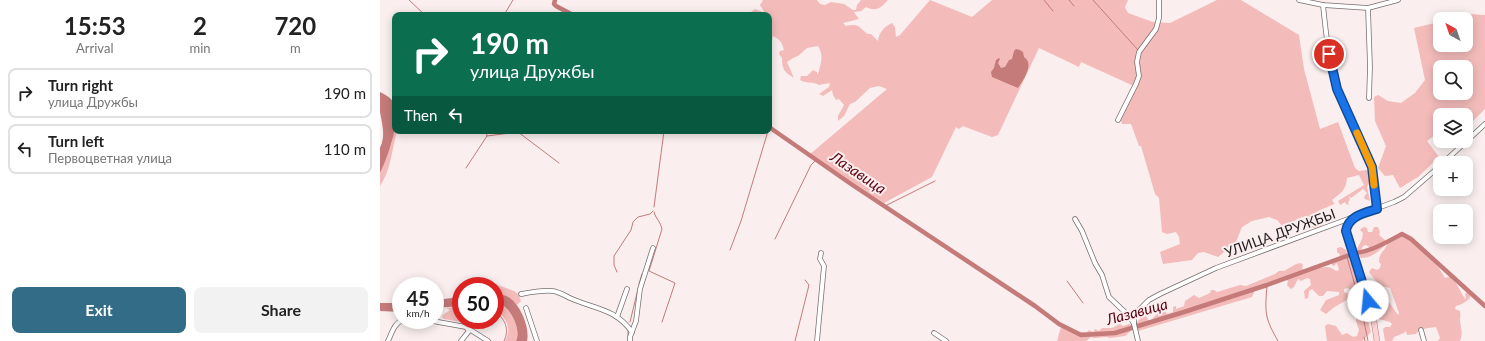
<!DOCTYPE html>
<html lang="en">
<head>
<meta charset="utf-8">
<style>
  :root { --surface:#fff; --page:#f2f2f2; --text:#222; --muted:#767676; --line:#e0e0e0; --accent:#336c86 }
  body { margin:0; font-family:Lato,sans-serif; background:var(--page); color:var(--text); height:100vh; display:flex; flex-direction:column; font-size:15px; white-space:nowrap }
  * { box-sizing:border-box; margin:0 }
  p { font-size:13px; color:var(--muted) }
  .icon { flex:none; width:22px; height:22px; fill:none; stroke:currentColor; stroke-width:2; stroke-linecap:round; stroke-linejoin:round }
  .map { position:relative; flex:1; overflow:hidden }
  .panel { display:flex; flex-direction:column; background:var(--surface); width:380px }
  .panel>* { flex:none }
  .banner { position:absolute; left:12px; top:12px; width:380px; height:122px; border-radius:8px; box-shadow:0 2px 10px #0003; background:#0b6e4f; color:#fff; overflow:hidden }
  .needle { width:26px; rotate:320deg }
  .controls { position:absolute; left:1053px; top:12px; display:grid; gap:8px }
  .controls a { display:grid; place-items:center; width:40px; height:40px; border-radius:8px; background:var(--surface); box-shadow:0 2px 10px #0003; font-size:20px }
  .speed { position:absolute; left:12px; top:277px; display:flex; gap:8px; font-size:20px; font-weight:700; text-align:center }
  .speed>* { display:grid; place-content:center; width:52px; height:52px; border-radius:50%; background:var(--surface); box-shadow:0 2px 10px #0003; line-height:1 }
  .speed small { font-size:10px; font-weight:400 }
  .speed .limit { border:6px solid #d22; background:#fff; color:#111 }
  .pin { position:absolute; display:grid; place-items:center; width:34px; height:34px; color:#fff; margin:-17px; border:2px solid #fff; border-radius:50%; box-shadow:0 1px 4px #0007 }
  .me { position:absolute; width:44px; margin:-22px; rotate:343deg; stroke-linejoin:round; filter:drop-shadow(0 0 3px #0008) }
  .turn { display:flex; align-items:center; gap:14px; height:84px; padding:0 12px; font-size:18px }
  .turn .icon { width:52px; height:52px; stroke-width:2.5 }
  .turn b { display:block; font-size:28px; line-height:34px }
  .then { display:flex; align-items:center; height:38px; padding:0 12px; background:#0003; gap:8px; font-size:15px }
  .eta { display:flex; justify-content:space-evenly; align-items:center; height:68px; text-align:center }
  .eta b { font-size:24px; font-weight:700; line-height:28px }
  .button { display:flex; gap:8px; margin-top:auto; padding:8px 12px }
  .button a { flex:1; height:46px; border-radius:8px; background:var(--accent); color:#fff; font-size:16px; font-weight:700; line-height:46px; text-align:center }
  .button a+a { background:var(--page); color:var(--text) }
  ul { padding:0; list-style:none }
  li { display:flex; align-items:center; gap:12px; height:50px; margin:0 8px 6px; padding:0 4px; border:2px solid var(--line); border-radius:8px }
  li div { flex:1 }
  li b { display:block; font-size:15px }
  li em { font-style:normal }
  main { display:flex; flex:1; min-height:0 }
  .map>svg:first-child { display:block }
</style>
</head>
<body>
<main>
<section class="panel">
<div class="eta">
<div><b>15:53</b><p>Arrival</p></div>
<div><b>2</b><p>min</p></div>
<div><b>720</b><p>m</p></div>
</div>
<ul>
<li><svg class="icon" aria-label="right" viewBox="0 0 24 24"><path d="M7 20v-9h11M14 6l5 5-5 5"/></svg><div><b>Turn right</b><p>улица Дружбы</p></div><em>190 m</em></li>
<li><svg class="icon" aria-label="left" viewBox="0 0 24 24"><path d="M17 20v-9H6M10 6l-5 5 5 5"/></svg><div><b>Turn left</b><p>Первоцветная улица</p></div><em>110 m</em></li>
</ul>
<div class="button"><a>Exit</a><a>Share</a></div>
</section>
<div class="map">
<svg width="1105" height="341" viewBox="0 0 1105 341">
  <rect width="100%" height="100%" fill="#faeeee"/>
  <g fill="#f3bcba" fill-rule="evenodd">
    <path d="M383 0H437L440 4 445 5 451 2 464 4 473 10H476L477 5 481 0H508C501 8 496 12 486 7L481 11 474 12 479 19 463 23 466 26C481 23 478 28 488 34H491L498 41C499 32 504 27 512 23L515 27 516 37 520 35 550 0 592 17 612 0H748L745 7 748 13 773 22 790 23 837 0H861L919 35 924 69 940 129 958 122 975 168 979 171 987 170C991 175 991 182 987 187L990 201 985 199 984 197 987 193 983 189 971 198 969 196 970 200 968 202 969 204 967 205 965 202 960 205 958 201 984 185 979 175 967 178C966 190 961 193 952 200L954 203H955L954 204 938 211 937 213 939 215 942 227 937 229 929 226 927 216C919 217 911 222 905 229L897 220 889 217 872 221 862 227 856 242 838 257 824 252 818 253 812 260 783 264 780 252 800 244 799 237 796 232 787 234 782 232 779 198 775 194 761 146H759L751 124H742L740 118 756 87 701 62 699 67 659 48 618 135 612 137 583 126 579 129 576 127 552 177 504 203 429 155 507 89 499 86 490 88 475 102 470 104 464 116 458 121V116L464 105 459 99 456 100 453 95 452 90 443 96 439 94 449 87 450 83 439 85C432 81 427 84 420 80L421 76H427L433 70 437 72V74H438C441 63 444 56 438 46L427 48 418 56 413 58 407 62 414 78C404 72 402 69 402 58L399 54 400 51 404 50C402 43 400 39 393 36L391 42H389V15H370L371 12 375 9 385 13 380 5Z"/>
    <path d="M1060 12 1105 15V109L1086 128V115H1060V131L1047 141 1059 157 1038 177 1020 188 1013 175 1005 176 998 168 1006 146 995 121 994 97 998 95 1008 101 1021 103 1035 93 1045 80 1034 28 1055 23ZM1060 19H1086V45H1060ZM1060 67H1086V93H1060Z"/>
    <path d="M15 126V131H17C12 149 11 170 0 186V173L11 145Z"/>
    <path d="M984 227 987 228 988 232H992L994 227H998L1000 232 999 235 1005 240 1006 244C1000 251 991 258 981 258L979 256 980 254 989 250V247L986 245 983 246 980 252 978 251 977 249 982 239 983 233 980 230 982 228Z"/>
    <path d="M1023 235 1034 244 1037 245 1059 268 1065 278 1071 276C1077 283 1080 291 1085 299L1086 298 1085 294 1087 292 1090 293 1091 295C1090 300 1081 305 1076 306L1075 309 1080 311C1081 315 1080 317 1080 321 1081 329 1083 333 1080 341H1058L1060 338 1056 327C1049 328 1040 328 1036 334L1027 335 1026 331 1024 333 1014 337 1012 341H1005L1003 329 1005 327H1010L1012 324 1010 322 999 319 996 300 1006 298 1018 315 1019 313 1010 288C999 287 995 280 989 272L992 268 997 270 1000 268 1001 264 999 262C999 251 1007 250 1007 243Z"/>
    <path d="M961 247 966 250 977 281 978 289 974 291 967 288 964 289V292L973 296 974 299 973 300 970 298 953 308 946 314 940 310 946 300 959 295V292L947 291 943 296H939L932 289 929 291 928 298 925 299 924 291 931 285 930 279 927 278 921 281 918 279 914 287 911 289 907 285 908 281 905 279 875 290 872 297 758 331 756 329 755 324 761 318 766 316 768 320H771L779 312 785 311 787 314 793 312V307L796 306V309L804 306 805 301 814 295 819 298 830 293 831 290H834L837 292 860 285 866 286 895 274C898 271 900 270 904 271L916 264 921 263 923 265 922 269 928 271C938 269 948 263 956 271L959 270 957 263 954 266 952 265 951 261 960 256 959 253H957V248Z"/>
    <path d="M112 283 134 291 138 294 141 301 137 305C130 297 125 295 115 294V286H109V284Z"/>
    <path d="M115 302C118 303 122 304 124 306 133 313 141 331 136 341H125C133 328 125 317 115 308Z"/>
    <polygon points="81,306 81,320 87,320 86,323 64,319 62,317 63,315 70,310 66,308"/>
    <polygon points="979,307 985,311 991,332 982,341 947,341 945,326 948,324 956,326 962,335 967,333 973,337 977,336 979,330 976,321 977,308"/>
    <path d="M740 324 743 326 749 324 752 325 753 329 745 336 730 338C724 335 717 340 711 337L706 341H677L681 327 684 325 688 326 692 330 697 332H707L709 330 713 332 715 329 719 331 722 328H732Z"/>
  </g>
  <g fill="#c47b7a">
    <path d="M636 49 640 50 643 52 644 57C655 64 643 80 638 88L612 77 611 72 614 68 616 60 619 58 620 59 618 63 621 68 625 67 629 60 632 59 634 51Z"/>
    <path d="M0 92C4 94 8 96 11 99 24 114 8 157 0 173V148C6 136 2 124 0 112 0 106 0 99 0 92Z"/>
    <path d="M115 294C121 294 125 295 130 298 141 306 150 328 147 341H136C141 331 133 313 124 306 122 304 118 303 115 302Z"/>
    <polygon points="81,297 81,306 55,308 55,300"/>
    <polygon points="0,303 21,303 21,312 0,311"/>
  </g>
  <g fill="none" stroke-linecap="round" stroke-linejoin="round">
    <g stroke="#c47b7a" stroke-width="1">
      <polyline points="29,0 45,15"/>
      <polyline points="664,0 673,11"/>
      <polyline points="689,0 694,6"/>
      <polyline points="713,0 758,50"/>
      <polyline points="124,15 133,0"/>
      <polyline points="389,128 389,127"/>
      <polyline points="106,131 107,136 138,132 179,163"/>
      <polyline points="86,168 107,136"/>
      <polyline points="505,206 555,181"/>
      <polyline points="274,207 284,131"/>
      <path d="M274 212C275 218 281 222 282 229L269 271 295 283 282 322"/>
      <polyline points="395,239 431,165 436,160"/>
      <polyline points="350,250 361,221 388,131"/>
      <polyline points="967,257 981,307 988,341"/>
      <polyline points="237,272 234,265 234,256 251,230 253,222 258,217 270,214 273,211"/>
      <polyline points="687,281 703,303"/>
      <polyline points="259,284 262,274"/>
      <path d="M887 285C885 312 884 317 898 341"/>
      <path d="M115 311C125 319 130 329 124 341"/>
      <polyline points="250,322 258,289"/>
      <polyline points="248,330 248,336"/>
      <polyline points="984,337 985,341"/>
      <polyline points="415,341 429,285 425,280"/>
    </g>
    <g stroke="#c47b7a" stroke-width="4.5">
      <polyline points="175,0 174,4 176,6 193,15"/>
      <path d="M389 127 471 184 655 306 679 324 701 335 735 333 804 312 887 285 975 253C990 252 1009 241 1022 234L1031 239 1105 306"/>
    </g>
    <g stroke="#786e6e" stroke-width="5.5">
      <g id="minor">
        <polyline points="919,0 943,5 988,8 1018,0"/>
        <path d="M943 5C946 34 949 62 957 89L992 167 997 209"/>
        <polyline points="988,8 990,67 989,98"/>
        <polyline points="738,120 756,84 759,76 757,62 759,52 776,29 779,18 779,0"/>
        <polyline points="1063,163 1105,124"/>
        <polyline points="695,219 702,231 715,263 722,275 729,297 750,317 754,324 758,341"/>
        <path d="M970 219C963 231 970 244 975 255"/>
        <path d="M141 294C152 292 162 290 173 291 179 292 184 295 190 298 214 309 235 308 252 332"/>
        <polyline points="146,308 157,341"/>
        <polyline points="237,317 247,289"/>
        <polyline points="47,320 86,327 89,331 81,341"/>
        <polyline points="754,324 754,317 757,312 769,300 780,294 836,268 1014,202 1024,197 1060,166"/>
        <polyline points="86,327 108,341"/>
        <polyline points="1041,330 1044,341"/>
        <polyline points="554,333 566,341"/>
        <path d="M8 341C12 333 14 323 23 320"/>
        <polyline points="250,341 250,337 256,321 260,289 273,248"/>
        <polyline points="437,341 444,266 440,259 441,253"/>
      </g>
    </g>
    <g stroke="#b08180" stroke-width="6">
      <polyline id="major" points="975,255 993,315 997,341"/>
    </g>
    <use href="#minor" stroke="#fff" stroke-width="4"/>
    <use href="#major" stroke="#fdd3d3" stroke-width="5"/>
  </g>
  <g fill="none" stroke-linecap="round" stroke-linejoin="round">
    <g stroke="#114b97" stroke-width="10">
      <path id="route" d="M949 54 957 89 992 167 997 209C984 213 968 216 966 231L988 301"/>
    </g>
    <use href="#route" stroke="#1a73e8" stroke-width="7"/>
    <polyline stroke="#f59e0b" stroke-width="7" points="977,133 992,167 994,185"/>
  </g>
  <g text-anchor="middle" stroke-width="4" stroke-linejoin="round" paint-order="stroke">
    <g font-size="14" fill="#221e1e" stroke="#faeeee">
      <text transform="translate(900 233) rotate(-20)" y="5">УЛИЦА ДРУЖБЫ</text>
    </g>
    <g font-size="15" font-style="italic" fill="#5f0313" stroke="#faeeee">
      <text transform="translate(478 173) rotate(34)" y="5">Лазавица</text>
      <text transform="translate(757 312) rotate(-15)" y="5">Лазавица</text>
    </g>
  </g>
</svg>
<div class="controls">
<a><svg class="needle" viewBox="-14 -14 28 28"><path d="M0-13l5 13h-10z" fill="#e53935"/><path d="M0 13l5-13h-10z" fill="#767676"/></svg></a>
<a><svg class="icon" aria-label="search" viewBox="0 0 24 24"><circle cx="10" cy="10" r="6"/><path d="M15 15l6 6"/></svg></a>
<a><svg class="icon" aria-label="layers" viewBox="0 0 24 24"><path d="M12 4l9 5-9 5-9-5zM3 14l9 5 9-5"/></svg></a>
<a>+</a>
<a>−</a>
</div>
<div class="speed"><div>45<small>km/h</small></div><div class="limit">50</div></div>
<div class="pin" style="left:949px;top:54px;background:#d93025"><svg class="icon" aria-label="arrive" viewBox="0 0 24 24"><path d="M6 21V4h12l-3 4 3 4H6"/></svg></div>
<svg class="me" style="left:988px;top:301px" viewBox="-20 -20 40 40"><circle r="19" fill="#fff"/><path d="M0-13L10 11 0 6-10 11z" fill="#1a73e8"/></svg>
<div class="banner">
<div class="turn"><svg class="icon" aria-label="right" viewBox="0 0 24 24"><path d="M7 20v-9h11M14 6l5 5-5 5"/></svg><div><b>190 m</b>улица Дружбы</div></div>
<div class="then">Then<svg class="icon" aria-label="left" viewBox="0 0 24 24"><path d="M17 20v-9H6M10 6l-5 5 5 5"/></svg></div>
</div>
</div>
</main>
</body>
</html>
